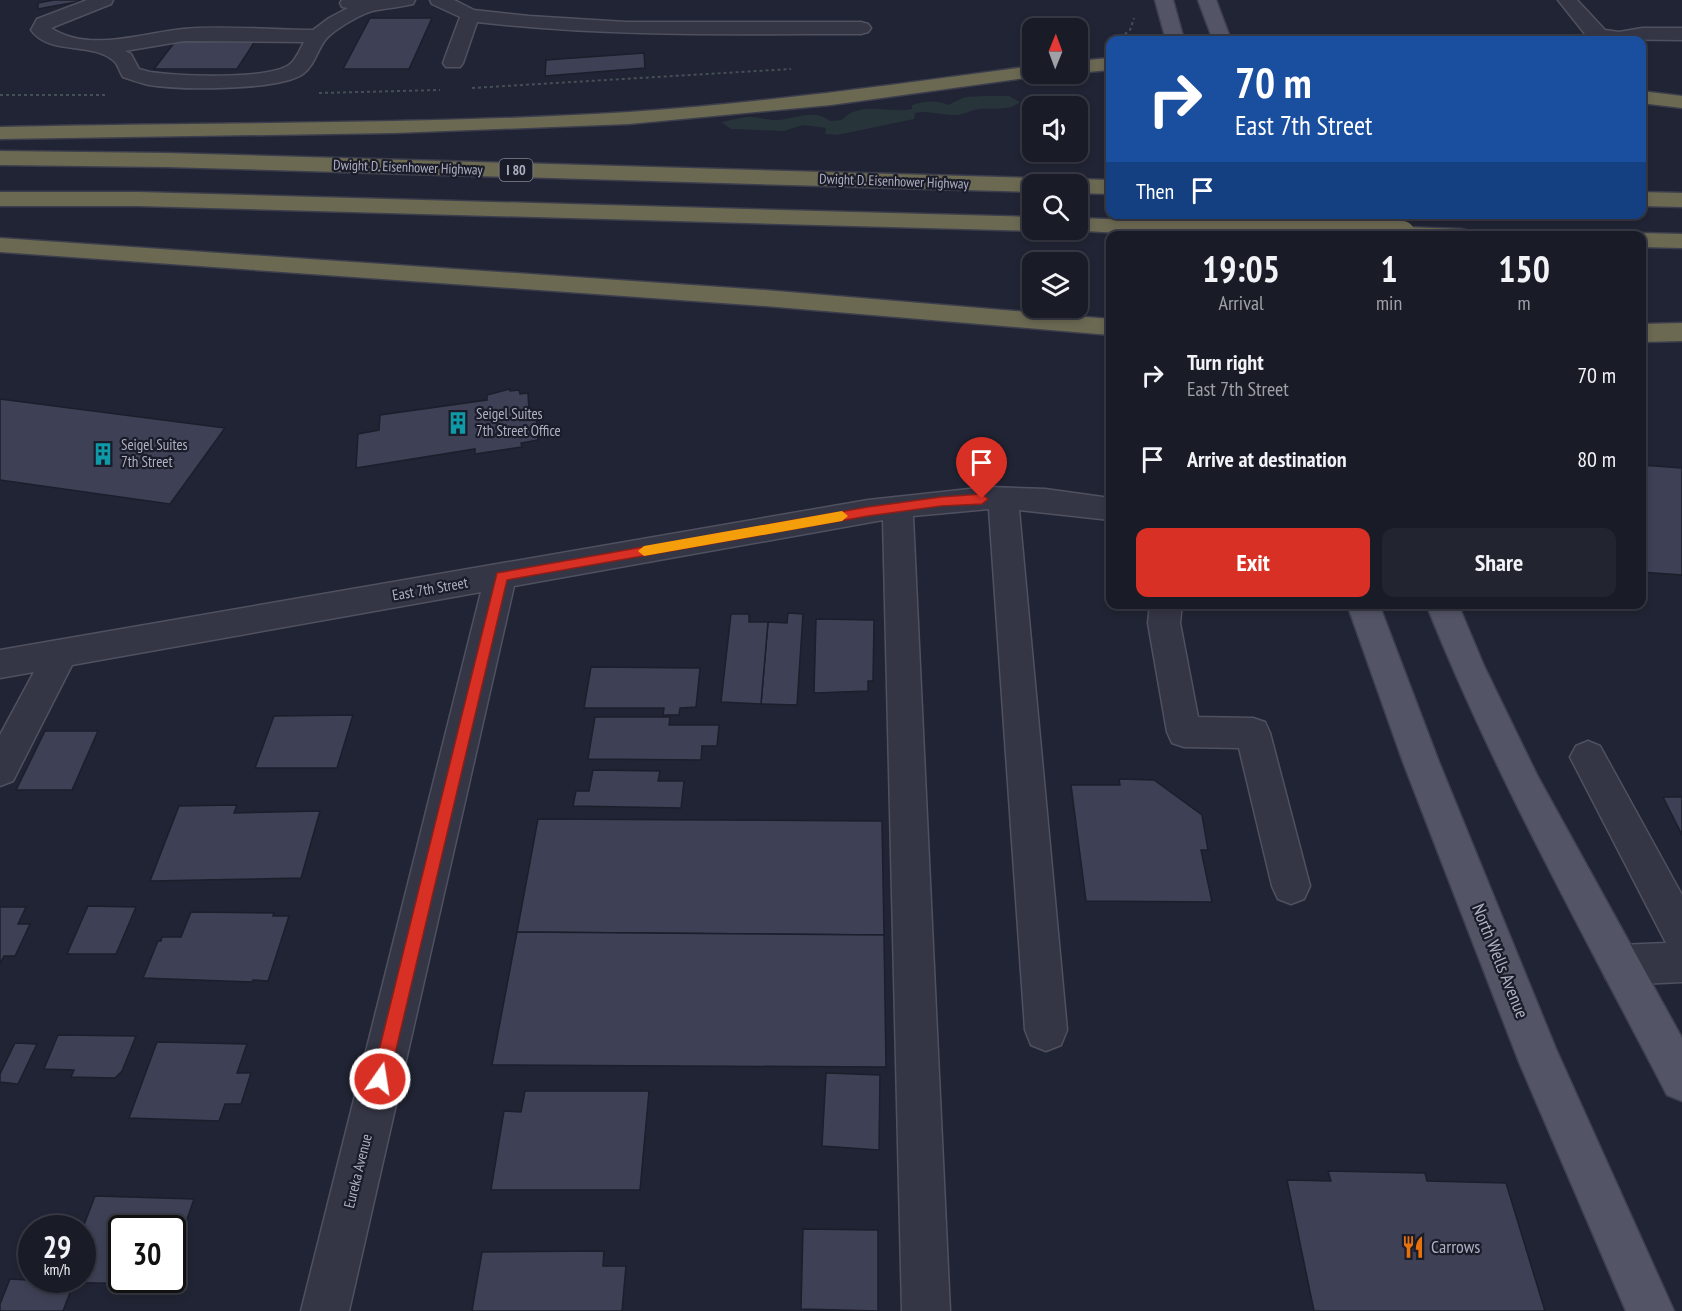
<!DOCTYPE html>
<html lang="en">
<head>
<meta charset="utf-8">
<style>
  :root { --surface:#191b27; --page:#22242f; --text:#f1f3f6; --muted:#9fa1a7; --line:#373944; --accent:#d93025 }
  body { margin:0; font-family:"PT Sans Narrow",sans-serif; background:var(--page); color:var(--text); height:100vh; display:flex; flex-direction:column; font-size:22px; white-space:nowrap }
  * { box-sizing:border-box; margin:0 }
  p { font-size:20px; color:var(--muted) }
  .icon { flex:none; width:33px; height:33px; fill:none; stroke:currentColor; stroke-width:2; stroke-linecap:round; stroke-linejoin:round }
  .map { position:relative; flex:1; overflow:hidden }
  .side { position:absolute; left:1106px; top:231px; width:540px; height:378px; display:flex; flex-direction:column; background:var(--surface); border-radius:12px; box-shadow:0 3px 9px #0003,0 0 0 2px var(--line) }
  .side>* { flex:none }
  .top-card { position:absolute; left:1106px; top:36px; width:540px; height:183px; border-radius:12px; box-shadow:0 3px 9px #0003,0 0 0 2px var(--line); background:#1a4fa0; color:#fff; overflow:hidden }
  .needle { width:39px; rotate:1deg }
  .buttons { position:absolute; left:1022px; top:18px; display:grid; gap:12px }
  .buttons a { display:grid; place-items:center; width:66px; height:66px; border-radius:12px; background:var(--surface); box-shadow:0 3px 9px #0003,0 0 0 2px var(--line); font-size:30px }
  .speed { position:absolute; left:18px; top:1215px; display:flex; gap:12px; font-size:30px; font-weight:700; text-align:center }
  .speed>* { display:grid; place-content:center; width:78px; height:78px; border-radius:50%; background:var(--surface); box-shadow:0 3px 9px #0003,0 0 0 2px var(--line); line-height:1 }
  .speed small { font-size:15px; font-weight:400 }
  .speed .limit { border:3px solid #111; border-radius:9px; background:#fff; color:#111 }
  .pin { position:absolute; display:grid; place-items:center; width:51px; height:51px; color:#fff; margin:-62px -26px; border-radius:50% 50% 50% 0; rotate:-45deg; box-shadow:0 0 6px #0007 }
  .pin .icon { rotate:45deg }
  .me { position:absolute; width:66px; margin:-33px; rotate:13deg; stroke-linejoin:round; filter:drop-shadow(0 0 4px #0008) }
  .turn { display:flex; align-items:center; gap:21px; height:126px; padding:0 30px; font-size:27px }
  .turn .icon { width:78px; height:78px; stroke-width:2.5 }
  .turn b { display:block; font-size:42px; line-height:51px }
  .then { display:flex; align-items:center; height:57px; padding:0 30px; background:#0003; gap:12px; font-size:22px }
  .eta { display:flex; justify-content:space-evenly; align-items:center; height:102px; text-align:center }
  .eta b { font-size:36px; font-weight:700; line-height:42px }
  .cta { display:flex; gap:12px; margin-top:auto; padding:12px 30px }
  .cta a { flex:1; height:69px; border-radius:12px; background:var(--accent); color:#fff; font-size:24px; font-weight:700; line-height:69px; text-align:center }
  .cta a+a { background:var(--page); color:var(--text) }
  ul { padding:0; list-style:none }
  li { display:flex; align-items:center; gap:18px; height:84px; padding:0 30px }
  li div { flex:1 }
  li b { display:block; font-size:22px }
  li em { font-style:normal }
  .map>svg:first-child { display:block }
</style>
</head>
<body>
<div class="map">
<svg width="1682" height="1311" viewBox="0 0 1682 1311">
  <rect width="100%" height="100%" fill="#212434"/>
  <path fill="#27343a" d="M985 96H1009L1020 102C1008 112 994 107 980 109 970 110 962 116 952 115 940 115 928 110 915 113L914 119 837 135 825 134 826 128 803 125 784 131 731 129 721 122C730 121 744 116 753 117 761 118 768 120 776 120 796 119 813 108 830 121L842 120C860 100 889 114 912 109V105C926 101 935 100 948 105L965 97Z"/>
  <g fill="#3e4055" stroke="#1c1e2c" stroke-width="1.5">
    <polygon points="54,0 87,0 38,9 38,3"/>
    <polygon points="370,18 432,18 409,69 343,69"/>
    <polygon points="257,38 237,69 154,69 177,39"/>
    <polygon points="644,53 645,68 545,76 546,60"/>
    <polygon points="510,389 510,391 519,390 520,394 528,393 529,412 536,411 538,440 521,443 522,447 475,454 475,449 356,468 358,434 379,430 380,415 487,400 487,395"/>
    <polygon points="0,399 225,428 170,504 0,480"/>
    <polygon points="1641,465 1682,468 1682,575 1641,572"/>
    <polygon points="788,613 803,614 797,705 761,704 768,622 787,623"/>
    <polygon points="731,614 749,614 749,622 768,622 761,704 721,702"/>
    <polygon points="816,619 874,620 873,681 868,681 868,691 814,693"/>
    <polygon points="591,667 700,668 696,707 680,708 679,715 663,715 664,708 584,708"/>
    <polygon points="353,715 337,768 255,768 274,716"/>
    <polygon points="595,717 670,717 669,725 719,725 717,746 702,746 701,760 588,759"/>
    <polygon points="45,731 98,731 72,790 16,790"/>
    <polygon points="593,770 660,771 658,781 684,781 681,808 573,806 576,791 589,791"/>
    <polygon points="1119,779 1154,780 1202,815 1208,850 1201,850 1212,902 1086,901 1071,785 1120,785"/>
    <polygon points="1663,797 1682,797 1682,835"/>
    <polygon points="237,805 234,813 320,811 301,878 150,881 179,806"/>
    <polygon points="538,819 882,821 884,935 517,932"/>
    <polygon points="88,906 136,907 116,954 67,954"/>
    <polygon points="0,907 26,907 18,924 30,924 15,956 4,956 0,964"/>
    <polygon points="191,912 274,913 273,916 289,916 268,981 253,980 252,982 143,978 158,941 161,941 162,937 181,937"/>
    <polygon points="517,932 884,935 886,1067 492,1065"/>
    <polygon points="58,1035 136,1036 122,1071 115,1078 71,1077 74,1070 44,1069"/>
    <polygon points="157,1042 247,1044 237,1073 251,1073 241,1104 225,1104 219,1121 129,1118"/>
    <polygon points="15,1043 37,1044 18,1084 0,1082 0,1074"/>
    <polygon points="826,1073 880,1075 879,1150 822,1146"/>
    <polygon points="525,1091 649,1091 640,1190 491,1190 504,1111 521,1112"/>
    <polygon points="1328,1171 1425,1173 1427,1181 1506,1183 1545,1311 1314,1311 1287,1180 1331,1181"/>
    <polygon points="95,1196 194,1199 172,1263 172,1228 122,1228 122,1280 167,1280 165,1285 62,1282 63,1280 82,1280 82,1230"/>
    <polygon points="803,1229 878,1230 878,1311 801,1309"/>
    <polygon points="604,1251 603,1266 626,1266 622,1311 472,1311 482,1252"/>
    <polygon points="10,1279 62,1282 74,1282 63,1311 0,1311 0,1304"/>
  </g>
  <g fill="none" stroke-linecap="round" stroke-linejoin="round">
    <g stroke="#4f5160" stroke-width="3">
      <g id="minor">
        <path d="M87 0H113L111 4 51 28C89 53 142 33 183 29 223 25 272 30 313 30L329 18 348 8 342 7 340 3 342 0H415L413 4C400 7 389 8 377 10 363 12 335 29 326 39 317 50 315 65 303 74 278 91 180 90 149 85 140 83 132 80 123 77 120 73 118 64 114 61 92 41 49 56 31 30L37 19ZM184 41 304 42C300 49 296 60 289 65 267 80 177 76 150 72L139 69 131 54 125 51Z"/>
        <path d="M430 0H454L474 10 529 16 626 22H861L868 24 871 28 868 32 861 34C733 34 605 37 477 22L463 63 460 67H446L443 63 460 17 432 4Z"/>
        <polygon points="1558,0 1577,0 1605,30 1619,32 1642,28 1682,28 1682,40 1592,39 1585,34"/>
        <polygon points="988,487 1045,489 1110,498 1110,520 1019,510 1067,1030 1061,1045 1046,1051 1031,1045 1025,1030 989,509 913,516 950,1311 902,1311 883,520 514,586 349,1311 301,1311 481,592 72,665 13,781 0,786 0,735 34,672 0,678 0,650 868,500"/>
        <polygon points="1150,604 1182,604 1180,623 1198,717 1253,718 1265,722 1270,733 1310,886 1304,899 1291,904 1278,899 1272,886 1239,748 1184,747 1172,743 1167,732 1148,623"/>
        <polygon points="1588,741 1600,746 1682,895 1682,982 1620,985 1606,979 1600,965 1606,951 1620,945 1666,943 1570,757 1576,746"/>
      </g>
    </g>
    <g stroke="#3e404f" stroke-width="3">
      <g id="major">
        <polygon points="1155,0 1173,0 1184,40 1166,40"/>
        <polygon points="1198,0 1216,0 1231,40 1213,40"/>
        <polygon points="1347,604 1379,604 1439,762 1556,1049 1674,1311 1626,1311 1519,1062 1403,762"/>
        <path d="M1426 604H1458L1484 666 1537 775 1682 1038V1101L1667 1095C1583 933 1494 774 1426 604Z"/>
      </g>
    </g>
    <g stroke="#3c3e4d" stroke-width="3">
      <g id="highway">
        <polygon points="1110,58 1110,70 1077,73 1077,61"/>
        <path d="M1032 66V74H1041L1039 76 831 105 629 124 394 133 0 139V127C210 122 420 125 629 112 764 103 898 84 1032 66Z"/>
        <polygon points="1641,91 1682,96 1682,108 1641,103"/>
        <polygon points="0,151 166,153 1032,178 1040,180 1043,184 1032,184 1032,192 166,167 0,165"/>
        <polygon points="1077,179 1110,180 1110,194 1077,193 1077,184 1067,184 1069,181"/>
        <polygon points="0,192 138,192 1032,217 1032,230 1038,230 1032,231 138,206 0,206"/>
        <polygon points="1641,192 1682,193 1682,207 1641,206"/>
        <polygon points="1077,218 1135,220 1143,222 1147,227 1143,232 1135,234 1069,230 1077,230"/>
        <polygon points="1402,227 1461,229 1469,231 1473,236 1391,236 1394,229"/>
        <polygon points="1641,233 1682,234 1682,248 1641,247 1641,236 1632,236"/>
        <polygon points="0,238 765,290 1110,319 1110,335 765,306 0,252"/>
        <polygon points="1682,323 1682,341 1641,342 1641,324"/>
      </g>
    </g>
    <g stroke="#454f57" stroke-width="2" stroke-dasharray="3 3" stroke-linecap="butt">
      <polyline points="1120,38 1130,30 1134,18"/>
      <polyline points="472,88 791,69"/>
      <polyline points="319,93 440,90"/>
      <polyline points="0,95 107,95"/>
    </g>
    <use href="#minor" fill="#353645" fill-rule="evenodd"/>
    <use href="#major" fill="#535465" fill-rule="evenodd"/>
    <use href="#highway" fill="#6b6952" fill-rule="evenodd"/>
    <g stroke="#3c3e4d" stroke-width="28" stroke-linecap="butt">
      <polyline id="highway-bridge" points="1135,227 1402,234"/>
    </g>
    <use href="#highway-bridge" stroke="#6b6952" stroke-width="26"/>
  </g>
  <polygon fill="#d93025" stroke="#8d1f18" stroke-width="1.5" points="982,494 988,499 982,504 941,506 868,516 507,580 389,1079 387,1085 380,1088 374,1085 372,1079 497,573 868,507 941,497"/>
  <polygon fill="#f59e0b" points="842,511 848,516 842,521 644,556 638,551 644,546"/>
  <defs>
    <g id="building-bare" transform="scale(1.8)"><path d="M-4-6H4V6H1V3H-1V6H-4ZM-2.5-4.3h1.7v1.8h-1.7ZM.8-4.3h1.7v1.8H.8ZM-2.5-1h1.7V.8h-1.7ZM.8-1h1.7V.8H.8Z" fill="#0f9aa8" stroke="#1a1c2a" stroke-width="2.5" paint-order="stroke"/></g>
    <g id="restaurant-bare" transform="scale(1.8)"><path d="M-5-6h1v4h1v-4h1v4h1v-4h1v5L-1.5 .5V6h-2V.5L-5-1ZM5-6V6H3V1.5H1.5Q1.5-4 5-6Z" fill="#e8710a" stroke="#1a1c2a" stroke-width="2.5" paint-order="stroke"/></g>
  </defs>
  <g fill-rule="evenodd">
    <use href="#building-bare" x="458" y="423"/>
    <use href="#building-bare" x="103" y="454"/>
    <use href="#restaurant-bare" x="1413" y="1247"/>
  </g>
  <g text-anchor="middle" stroke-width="4.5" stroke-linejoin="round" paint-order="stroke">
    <g font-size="14" fill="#afb0c2" stroke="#1a1c2a">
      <text transform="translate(408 167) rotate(2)" y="5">Dwight D. Eisenhower Highway</text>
      <text transform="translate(894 181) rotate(2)" y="5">Dwight D. Eisenhower Highway</text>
    </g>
    <rect fill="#1a1c2a" stroke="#828494" stroke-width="1.5" x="499.5" y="159" width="33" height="22" rx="4.5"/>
    <g font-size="14" font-weight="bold" fill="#afb0c2">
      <text x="516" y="175">I 80</text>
    </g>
    <g font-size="15" fill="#afb0c2" stroke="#1a1c2a" text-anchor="start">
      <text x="476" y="419">Seigel Suites<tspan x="476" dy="17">7th Street Office</tspan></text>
      <text x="121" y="450">Seigel Suites<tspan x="121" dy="17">7th Street</tspan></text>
    </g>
    <g font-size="15" fill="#afb0c2" stroke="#1a1c2a">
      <text transform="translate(430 589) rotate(-10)" y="5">East 7th Street</text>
      <text transform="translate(358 1171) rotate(-76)" y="5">Eureka Avenue</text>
    </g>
    <g font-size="18" fill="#afb0c2" stroke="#1a1c2a">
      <text transform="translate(1500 961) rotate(68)" y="6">North Wells Avenue</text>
    </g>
    <g font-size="18" fill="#afb0c2" stroke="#1a1c2a" text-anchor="start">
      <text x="1431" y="1253">Carrows</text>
    </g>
  </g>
</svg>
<div class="buttons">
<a><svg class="needle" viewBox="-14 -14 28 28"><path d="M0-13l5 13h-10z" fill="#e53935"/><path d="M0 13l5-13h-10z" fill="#9fa1a7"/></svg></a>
<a><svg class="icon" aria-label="sound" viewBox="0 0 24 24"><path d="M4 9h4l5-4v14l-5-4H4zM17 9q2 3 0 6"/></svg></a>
<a><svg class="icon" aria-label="search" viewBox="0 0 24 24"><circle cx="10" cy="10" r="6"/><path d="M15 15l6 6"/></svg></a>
<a><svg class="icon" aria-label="layers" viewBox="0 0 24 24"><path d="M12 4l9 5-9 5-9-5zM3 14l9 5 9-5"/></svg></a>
</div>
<div class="speed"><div>29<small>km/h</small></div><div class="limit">30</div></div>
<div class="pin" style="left:982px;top:499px;background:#d93025"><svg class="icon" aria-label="arrive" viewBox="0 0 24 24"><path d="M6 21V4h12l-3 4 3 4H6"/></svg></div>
<svg class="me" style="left:380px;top:1079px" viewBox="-20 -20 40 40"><circle r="17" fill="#d93025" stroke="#fff" stroke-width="3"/><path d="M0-11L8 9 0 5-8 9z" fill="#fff"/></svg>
<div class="top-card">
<div class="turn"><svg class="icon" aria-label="right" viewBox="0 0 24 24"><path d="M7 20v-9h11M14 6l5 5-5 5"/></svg><div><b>70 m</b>East 7th Street</div></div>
<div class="then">Then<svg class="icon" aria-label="arrive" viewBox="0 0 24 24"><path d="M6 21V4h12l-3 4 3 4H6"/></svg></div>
</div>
<section class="side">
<div class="eta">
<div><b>19:05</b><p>Arrival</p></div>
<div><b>1</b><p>min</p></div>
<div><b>150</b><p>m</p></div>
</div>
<ul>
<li><svg class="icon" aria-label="right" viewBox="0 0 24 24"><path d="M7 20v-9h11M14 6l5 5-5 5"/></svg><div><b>Turn right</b><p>East 7th Street</p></div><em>70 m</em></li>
<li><svg class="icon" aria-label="arrive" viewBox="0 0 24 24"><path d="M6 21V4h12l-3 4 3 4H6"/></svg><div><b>Arrive at destination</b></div><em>80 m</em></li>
</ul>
<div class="cta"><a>Exit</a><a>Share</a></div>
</section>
</div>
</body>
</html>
